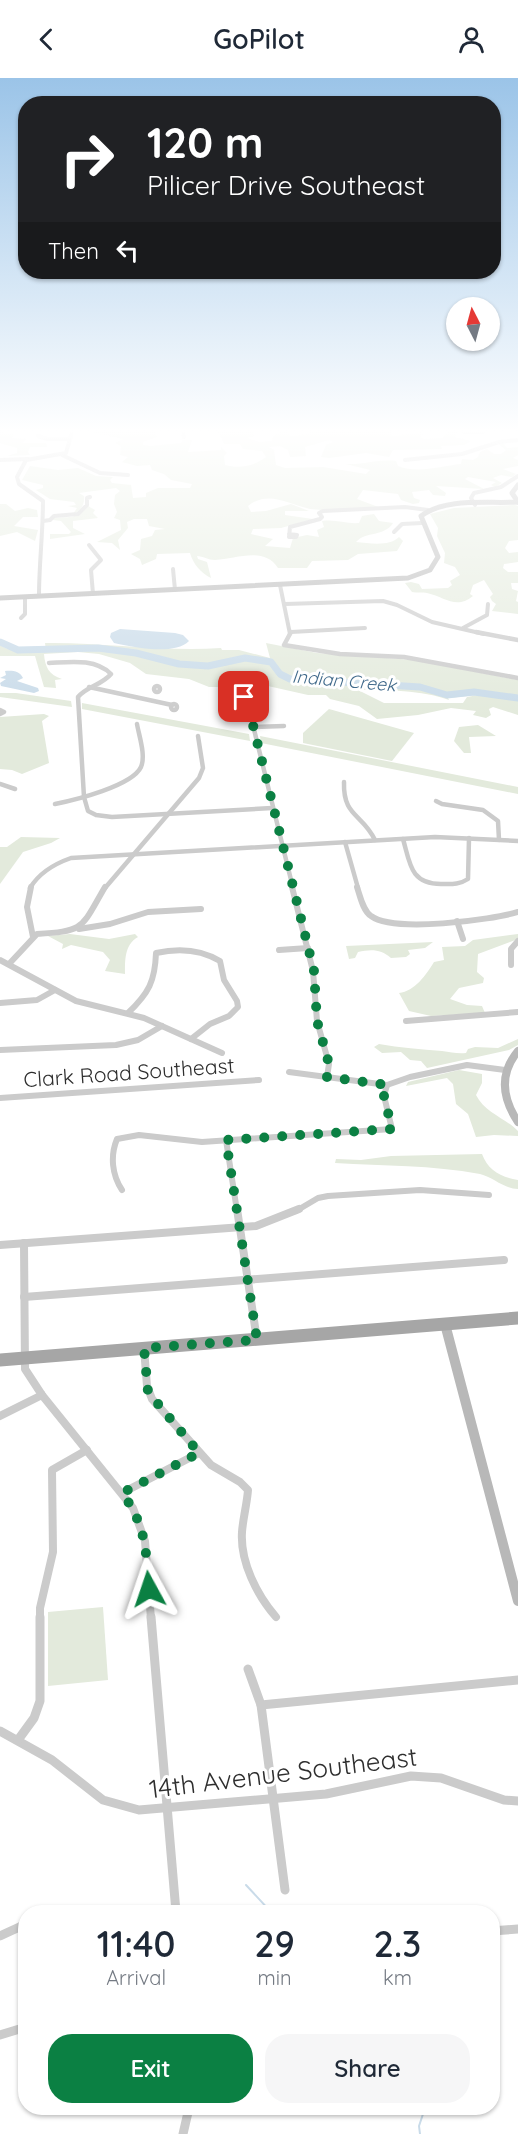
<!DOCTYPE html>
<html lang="en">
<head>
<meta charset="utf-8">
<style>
  :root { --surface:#fff; --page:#f6f6f7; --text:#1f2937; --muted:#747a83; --accent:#0b8043 }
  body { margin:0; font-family:Quicksand,sans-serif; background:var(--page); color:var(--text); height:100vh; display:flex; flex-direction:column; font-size:22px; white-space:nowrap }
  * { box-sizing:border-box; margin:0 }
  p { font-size:20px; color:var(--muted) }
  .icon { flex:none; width:33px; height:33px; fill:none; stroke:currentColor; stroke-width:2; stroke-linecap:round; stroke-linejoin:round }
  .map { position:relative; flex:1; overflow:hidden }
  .panel { position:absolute; left:18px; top:1827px; width:482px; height:210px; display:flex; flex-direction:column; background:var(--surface); border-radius:24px; box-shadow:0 2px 4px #0004 }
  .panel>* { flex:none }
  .banner { position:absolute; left:18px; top:18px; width:483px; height:183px; border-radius:24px; box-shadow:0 2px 4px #0004; background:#202124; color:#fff; overflow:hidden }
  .needle { width:39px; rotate:354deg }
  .buttons { position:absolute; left:446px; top:219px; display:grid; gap:12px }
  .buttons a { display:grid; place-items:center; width:54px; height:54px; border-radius:50%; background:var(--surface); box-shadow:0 2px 4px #0004; font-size:30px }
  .pin { position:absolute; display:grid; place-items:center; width:51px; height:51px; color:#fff; margin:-26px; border-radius:12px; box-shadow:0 3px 9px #0006 }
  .me { position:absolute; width:66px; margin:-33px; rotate:355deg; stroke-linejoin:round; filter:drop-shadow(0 0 4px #0008) }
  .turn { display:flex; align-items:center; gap:21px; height:126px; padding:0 30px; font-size:27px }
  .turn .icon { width:78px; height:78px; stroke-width:2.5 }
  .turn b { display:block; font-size:42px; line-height:51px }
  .then { display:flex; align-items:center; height:57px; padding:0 30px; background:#0003; gap:12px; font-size:22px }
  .eta { display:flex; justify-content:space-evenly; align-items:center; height:102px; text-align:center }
  .eta b { font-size:36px; font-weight:600; line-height:42px }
  .primary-button { display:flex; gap:12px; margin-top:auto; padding:12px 30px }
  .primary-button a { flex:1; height:69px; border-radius:24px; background:var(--accent); color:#fff; font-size:24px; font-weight:600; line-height:69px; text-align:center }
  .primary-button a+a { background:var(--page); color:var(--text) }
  header { display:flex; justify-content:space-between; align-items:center; height:78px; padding:0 30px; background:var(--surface); font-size:27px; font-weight:600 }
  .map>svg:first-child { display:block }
</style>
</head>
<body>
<header><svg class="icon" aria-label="back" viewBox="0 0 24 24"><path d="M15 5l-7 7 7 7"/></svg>GoPilot<svg class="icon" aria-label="person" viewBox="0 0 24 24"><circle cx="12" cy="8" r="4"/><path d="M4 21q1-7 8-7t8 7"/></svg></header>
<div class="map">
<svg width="518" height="2056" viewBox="0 0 518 2056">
  <rect width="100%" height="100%" fill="#fff"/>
  <g fill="#e3eadc" fill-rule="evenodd">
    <polygon points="0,354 15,355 12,360 26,361 22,365 46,365 47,369 30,369 28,374 30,377 7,378 17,375 17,370 0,365"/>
    <path d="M91 354H155L157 359 143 364V367L151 368 181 365 183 362H192L188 374 221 372V369L227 375 224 378 225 387C240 391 254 388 266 379L262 373 243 371 240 366H224L219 355 214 354H253L255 358 247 360 259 364 272 363 273 358 281 354H288L291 358 309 356V354H392L390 357 395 358 421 354 423 356 420 359 425 361 442 360 447 354H457L455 359 471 363 464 367 441 368 442 371 393 372 389 379 366 375 329 380 321 379 326 367 333 364 329 362 305 369 306 378 290 379 288 372 280 368 269 369 274 372 276 387 285 390 323 389 366 396 370 392 346 386C364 387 378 381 396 383L398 388C418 396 441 388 461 386L462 381 473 382 478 379 480 374 487 371 494 376H501L506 372 497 365 502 364 507 370 518 369V377L513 380 518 382V388L503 391 516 396 512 399 501 397 493 400 502 405 495 409 491 407 496 404 468 399 465 401 484 411 436 408 446 415 445 418 433 417 429 412 412 414 414 420 420 422 419 425 413 426 401 422 398 416 363 412 357 421 381 430C365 431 349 433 334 433 326 432 317 432 310 431 288 426 268 412 248 428L251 434 266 433 291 426 309 433H285V437L313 441 281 450 253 451 251 456 273 461 265 468 290 470 293 460 307 457 319 459 317 452 324 449 322 443C335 441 346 446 359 445L362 438 374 436 379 443 393 445C384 459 366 453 356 464 369 465 389 469 399 459L403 463 397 473 358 476 348 482 312 483 307 490H278C264 468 236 481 215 482 208 482 203 478 197 478L198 481 207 484 211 500C201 495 193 486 190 475L157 476 156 481 142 487 140 481 131 476 140 472 141 461 152 458 155 452 165 451 149 448 147 441H134L127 444 128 450 118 462 120 472 112 465 97 464 121 452 120 442 114 440 117 434 114 426 115 417 120 413 116 410 79 415 84 418C85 426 81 433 73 436L77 430 68 428 76 427 74 424 50 421 36 412 43 410V407L22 402 30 388 58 392 78 390 96 398 113 399 110 402 112 405 131 407 133 420 146 419V415L158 410H190L192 406 171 402 164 396 152 392 150 387 137 388 122 384 128 379 120 377 121 368 115 365 123 361Z"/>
    <polygon points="0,426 6,426 15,433 28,430 37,432 38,439 23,439 14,448 38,452 35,463 17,454 0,458"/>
    <path d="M515 427 518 428V462L509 463 505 470 509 475 518 474V484L504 486 503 490 508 494H518V505H511L512 511 518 513 516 523 518 524V536L492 533 496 526 492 523 490 519 493 516 484 502 473 507 470 516 473 518C456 532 445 519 427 515 423 514 417 515 412 514L405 505 411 504 419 506 422 511 448 510 452 507 450 503 460 497 455 489 444 485 445 475 437 458 438 450 430 436 454 430Z"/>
    <path d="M88 428 95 432 93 435 98 440 73 443V450L85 456 50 461V456H69L71 454 61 443 53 442 54 440C75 438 72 442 88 428Z"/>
    <path d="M45 565C103 564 162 574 221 570L222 572H239L270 580 266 565 317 575 414 582 518 602V621L510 620 518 623V637L493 629 489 631 491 637 486 640 473 637 476 633 451 630 418 637 377 641 359 628 330 621 326 617H308L259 606 247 609H209L189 601 146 596 130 585 99 576 78 574 44 576C45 589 49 597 62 601L55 602 56 610 44 609 35 578H0V567C14 576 30 574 46 573ZM358 612C386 612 422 612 449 622L448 620 478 617 467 619 463 625H384Z"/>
    <polygon points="0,615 16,615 71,623 72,629 0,619"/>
    <polygon points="82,625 249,656 250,663 82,631"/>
    <polygon points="329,631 414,655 392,683 303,665 303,655"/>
    <polygon points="44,636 49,638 42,643 49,685 22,696 12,692 0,691 0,639"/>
    <polygon points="478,647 496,658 469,659 471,675 464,675 454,663 459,649"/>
    <polygon points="260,658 518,709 518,716 261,665"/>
    <polygon points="21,759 60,760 51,765 23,774 0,806 0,769 7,769"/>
    <path d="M70 856 109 861 135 856 138 859C124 867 125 883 125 896L105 893 110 882 103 874 71 867 62 871 63 866 48 858Z"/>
    <path d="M518 856V861L478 876 477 894 484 900 483 905 459 910 450 921 467 927 482 928 485 935 431 938 409 933 399 915C415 913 426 897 434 884L444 882 442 869 465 868 473 862Z"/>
    <path d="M433 864 425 870 408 872 410 876 406 879 391 880C381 871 371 871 358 874L355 880 349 881 346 868Z"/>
    <path d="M518 961V967L509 972 427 990 421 983 410 982 401 974 382 975 374 969 379 966C400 970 421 971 442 973 451 974 457 976 466 975L468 971 475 969 498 970Z"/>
    <path d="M459 992 482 996V1005L476 1017C485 1035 504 1039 518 1053V1058L494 1057 476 1059 468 1036 456 1026 453 1006 447 1000 406 1008 408 1004Z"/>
    <path d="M482 1076C488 1092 500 1099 518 1102V1111C504 1111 493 1099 480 1096 432 1087 384 1088 335 1085L336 1081 361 1082 391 1078Z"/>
    <polygon points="103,1529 108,1602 48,1608 48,1534"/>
  </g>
  <g fill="#c9dbe9">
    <path d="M120 551 175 555 183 557 189 563C174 578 133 569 114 565L110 559 111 555Z"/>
    <path d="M5 593C12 592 20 593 23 600L17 603 38 610 39 613 34 615 1 608 0 605 6 601 0 600 6 597Z"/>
  </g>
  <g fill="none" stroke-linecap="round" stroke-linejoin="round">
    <g stroke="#c9dbe9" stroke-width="2">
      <polyline points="246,1807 271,1834"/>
      <polyline points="420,2056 419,2048 425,2030"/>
    </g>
    <polyline stroke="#c9dbe9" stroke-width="7" points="0,564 18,572 98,570 136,575 179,586 208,588 245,580 271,584 280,596 290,601 420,609 447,617 474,614 518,620"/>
    <g stroke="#cbcbcb" stroke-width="4">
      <polyline points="183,354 184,359"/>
      <polyline points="464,354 484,354"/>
      <polyline points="38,358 47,361 69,361"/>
      <polyline points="62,377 100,395 128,397"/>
      <polyline points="0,382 28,381"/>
      <polyline points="405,382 462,376 499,364 518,362"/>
      <polyline points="475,427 471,420 474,415 501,409 518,398"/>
      <polyline points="43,443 50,442 54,438 78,436 87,427 87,420 90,419"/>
      <polyline points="394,454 402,446 422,445"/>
      <polyline points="289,456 297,457 296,459 289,459 290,449 320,441 322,439 319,435 323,433 405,429 428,432"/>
      <polyline points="89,467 101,482 91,492 93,516"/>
      <polyline points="173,491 175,512"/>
      <polyline points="280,507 290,556"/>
      <path d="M39 518C39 486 43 455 43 423L19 406 17 399 26 382 66 375 72 354"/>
      <polyline points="285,526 383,523 397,527 432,544 484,556"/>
      <polyline points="21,540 25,536 25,519"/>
      <polyline points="463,550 487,537 488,526"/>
      <polyline points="291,554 365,550"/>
    </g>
    <g stroke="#cbcbcb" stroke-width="4.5">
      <polyline points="291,554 284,567 340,576 404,579 518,600"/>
      <polyline points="476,554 518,562"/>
      <path d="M49 585C70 584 95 580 111 596 102 607 87 608 78 619L84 719 88 733 96 737 112 739 272 730"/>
      <circle cx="157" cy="611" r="3"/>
      <polyline points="89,609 172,627"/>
      <circle cx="246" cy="621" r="3"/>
      <polyline points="247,623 293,810"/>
      <circle cx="174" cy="629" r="3"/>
      <polyline points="0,632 4,634 0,636"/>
      <polyline points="254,649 284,648"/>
      <path d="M344 704C343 739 362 735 375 762"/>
      <polyline points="0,706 15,711"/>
      <polyline points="436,723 442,726 483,732 498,743 499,762"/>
      <path d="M55 726C75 722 132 708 141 689 146 677 139 658 137 646"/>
      <path d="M403 761C410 785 410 806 441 806 451 806 459 807 468 801L469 760"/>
      <polyline points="345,764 358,810"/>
      <path d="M30 810C39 795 54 786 71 780L435 759 518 763"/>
      <polyline points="105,810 199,700 203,690 198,658"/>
    </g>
    <g stroke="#cbcbcb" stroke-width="6">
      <polyline points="31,809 27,829 33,859"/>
      <polyline points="292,809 313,893 317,943 329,986 327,999"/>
      <path d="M357 809C360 818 363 833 371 838 394 855 491 842 518 834"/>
      <polyline points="457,843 463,861"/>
      <polyline points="79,851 110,846 148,834 201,831"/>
      <polyline points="279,872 308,870"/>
      <polyline points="0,882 76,923 144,940 222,975"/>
      <path d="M9 886 37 856C86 853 81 850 105 809"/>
      <polyline points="511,887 511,871 518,863"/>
      <polyline points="0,925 37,922 55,912"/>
      <path d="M128 935C149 915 155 903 156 875 178 870 200 871 220 883L224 902 237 923 238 929 229 938 210 946 191 961"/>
      <polyline points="406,943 518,934"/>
      <polyline points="0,972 116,967 138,962 162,948"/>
      <polyline points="289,994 387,1007"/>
      <polyline points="387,1007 410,999 467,987 505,992"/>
      <polyline points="0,1020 259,1002"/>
      <polyline points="226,1062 237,1133"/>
      <path d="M122 1112C112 1097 110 1078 117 1061L139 1057 202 1064 392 1051 384 1018 387 1007"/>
      <polyline points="296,1133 318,1120 328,1118 420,1112 489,1117"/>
    </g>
    <g stroke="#cbcbcb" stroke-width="8">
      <polyline points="237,1131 257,1262"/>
      <polyline points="24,1165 25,1291 42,1317 133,1430 145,1463 151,1541"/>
      <polyline points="0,1167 256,1148 299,1131"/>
      <polyline points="24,1219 504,1182"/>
      <path d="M144 1270 147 1308 152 1321 211 1387 240 1404 248 1412C247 1426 243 1440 242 1454 240 1484 257 1517 276 1539"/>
      <polyline points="0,1338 42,1317"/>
      <polyline points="122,1415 199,1375"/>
      <polyline points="40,1541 40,1530 53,1474 52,1392 87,1372"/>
    </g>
    <g stroke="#cbcbcb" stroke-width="9">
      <polyline points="151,1539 176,1834"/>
      <polyline points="248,1591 261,1627 285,1812"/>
      <polyline points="261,1627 518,1602"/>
      <polyline points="0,1653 52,1682 103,1722 139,1732 326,1716 411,1698 441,1700 504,1722 518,1723"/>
      <polyline points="18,1662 34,1640 40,1623 40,1539"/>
      <polyline points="492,1853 518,1851"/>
      <polyline points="0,1858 26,1846"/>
      <polyline points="0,1957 26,1949"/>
      <polyline points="183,2056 189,2030"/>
    </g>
    <g stroke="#b8b8b8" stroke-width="5">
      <polyline points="518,407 512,415 518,424"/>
      <path d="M0 520 408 500 430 492 438 479 421 438C447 419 488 426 518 424"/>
    </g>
    <path stroke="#b8b8b8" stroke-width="8" d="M518 973C499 996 502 1020 518 1044"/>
    <polyline stroke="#b8b8b8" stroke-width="10" points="445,1246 518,1523"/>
    <polyline stroke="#a6a6a6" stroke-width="13" points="0,1282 518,1240"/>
  </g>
  <linearGradient id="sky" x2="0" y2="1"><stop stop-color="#9bc4e8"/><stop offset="0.55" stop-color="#fff"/><stop offset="1" stop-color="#fff" stop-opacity="0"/></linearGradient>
  <rect width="518" height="641" fill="url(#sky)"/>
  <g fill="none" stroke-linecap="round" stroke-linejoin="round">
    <path stroke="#0b8043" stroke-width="10" stroke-dasharray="0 18" d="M149 1511C146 1472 146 1447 122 1415L199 1375 148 1314 144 1270 257 1262 226 1062 392 1051 384 1018 387 1007 327 999 329 986 317 943 314 893 247 623 241 622 244 619"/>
  </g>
  <g text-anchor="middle" stroke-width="6" stroke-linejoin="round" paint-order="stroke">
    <g font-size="18" font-style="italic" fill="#416a8b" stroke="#fff">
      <text transform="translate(344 603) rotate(5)" y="6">Indian Creek</text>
    </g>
    <g font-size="21" fill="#2e2e2e" stroke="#fff">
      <text transform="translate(129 995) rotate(-4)" y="7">Clark Road Southeast</text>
    </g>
    <g font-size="26" fill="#2e2e2e" stroke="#fff">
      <text transform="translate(283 1695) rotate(-7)" y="9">14th Avenue Southeast</text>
    </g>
  </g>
</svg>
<div class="buttons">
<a><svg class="needle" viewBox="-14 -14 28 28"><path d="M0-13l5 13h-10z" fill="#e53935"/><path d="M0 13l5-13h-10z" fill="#747a83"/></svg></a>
</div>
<div class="pin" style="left:244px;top:619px;background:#d93025"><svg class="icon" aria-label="arrive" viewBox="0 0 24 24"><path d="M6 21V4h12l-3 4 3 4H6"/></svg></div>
<svg class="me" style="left:149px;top:1511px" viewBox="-20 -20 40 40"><path d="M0-17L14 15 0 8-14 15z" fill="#0b8043" stroke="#fff" stroke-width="4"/></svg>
<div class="banner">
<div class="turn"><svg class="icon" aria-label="right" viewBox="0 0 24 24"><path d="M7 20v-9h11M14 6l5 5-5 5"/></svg><div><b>120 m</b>Pilicer Drive Southeast</div></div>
<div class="then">Then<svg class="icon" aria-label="left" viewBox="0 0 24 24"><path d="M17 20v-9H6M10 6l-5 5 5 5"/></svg></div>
</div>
<section class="panel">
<div class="eta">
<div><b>11:40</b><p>Arrival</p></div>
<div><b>29</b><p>min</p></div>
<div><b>2.3</b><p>km</p></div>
</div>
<div class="primary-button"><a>Exit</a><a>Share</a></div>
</section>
</div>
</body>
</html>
